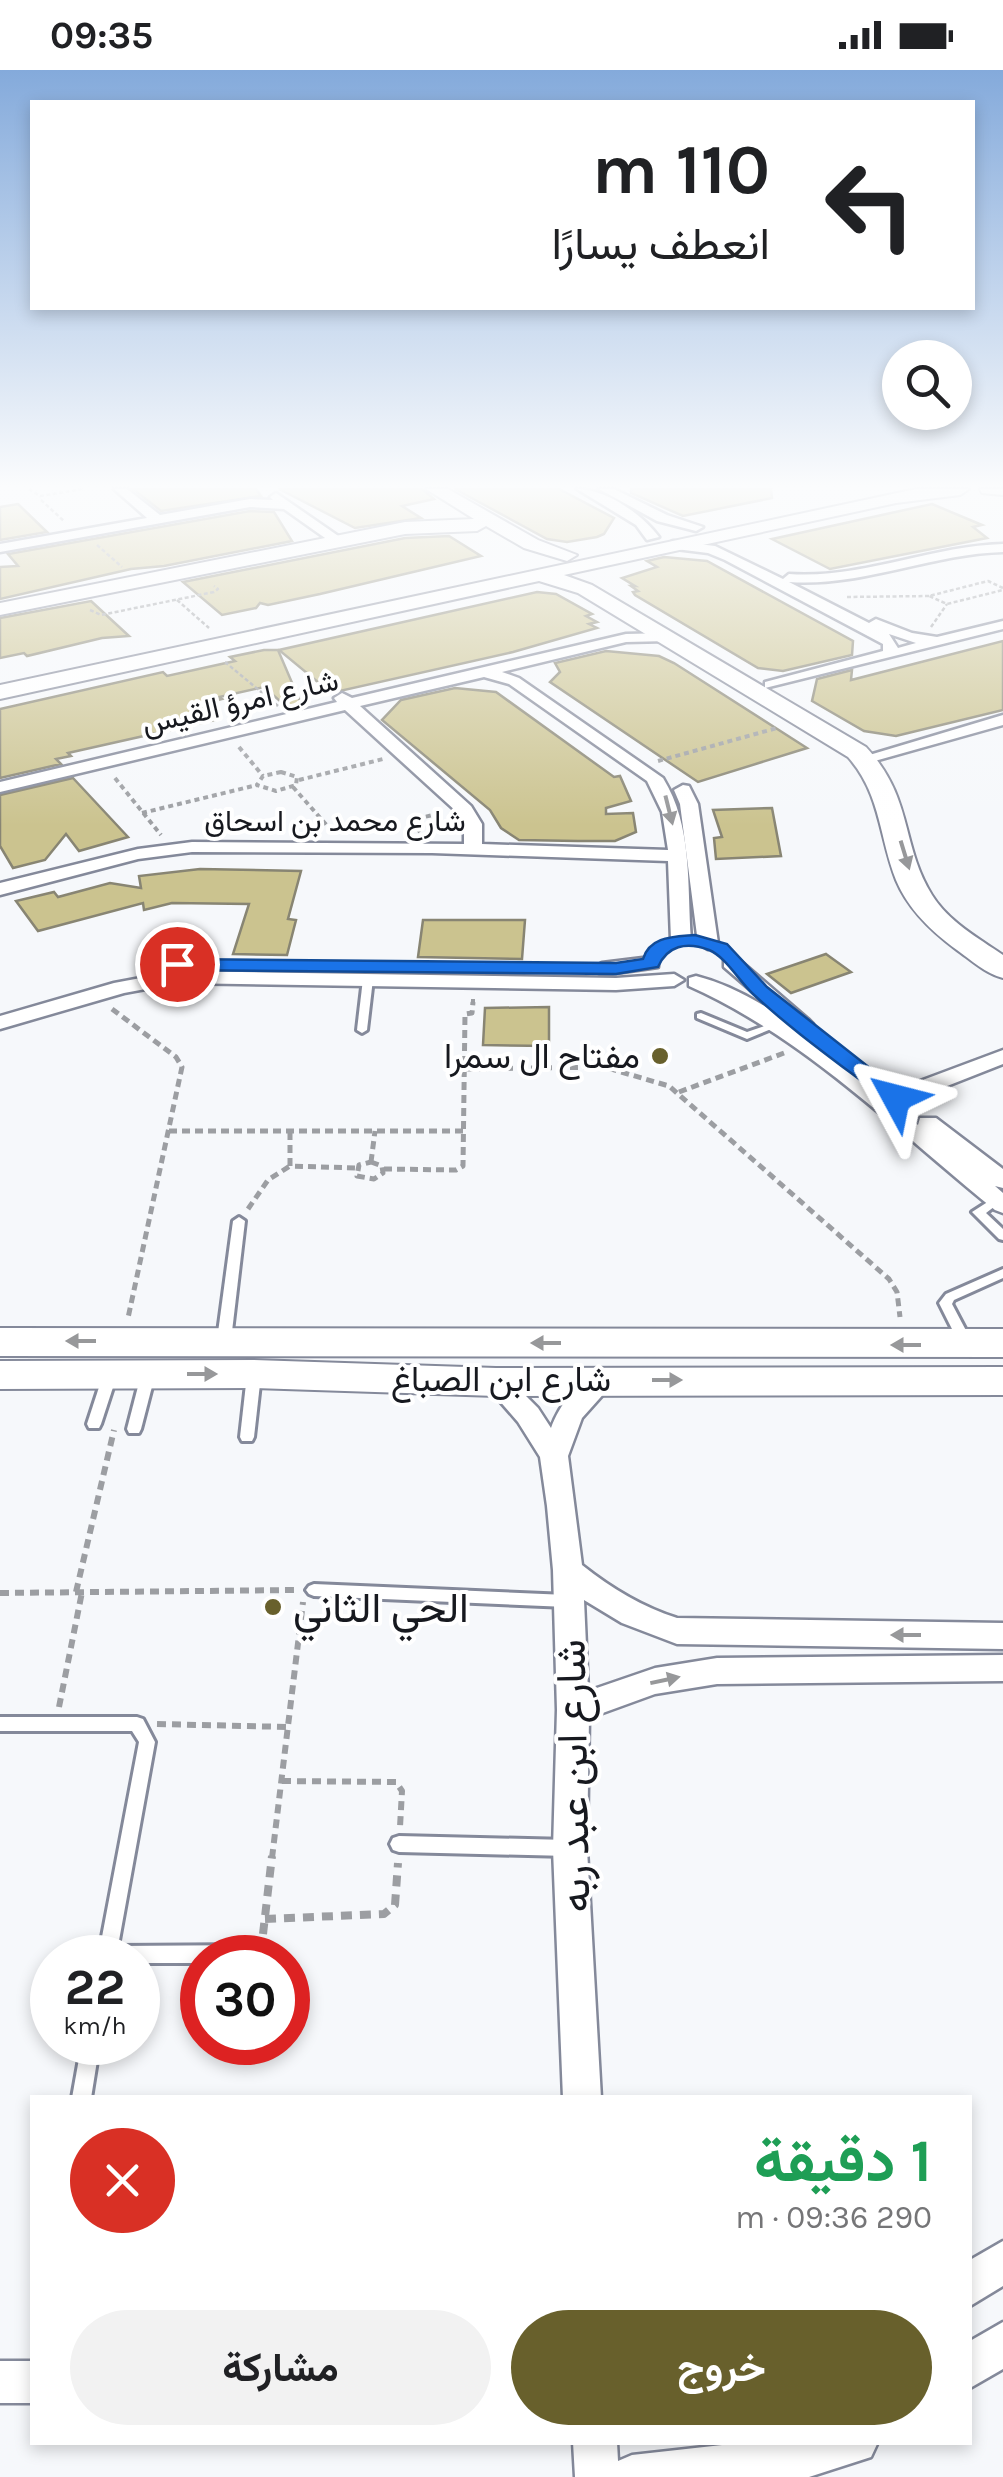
<!DOCTYPE html>
<html lang="ar">
<head>
<meta charset="utf-8">
<style>
  :root { --surface:#fff; --page:#f2f2f2; --text:#202124; --muted:#757577; --accent:#68602c }
  body { margin:0; font-family:Karla,Vazirmatn,sans-serif; background:var(--page); color:var(--text); direction:rtl; height:100vh; display:flex; flex-direction:column; font-size:38px; white-space:nowrap }
  * { box-sizing:border-box; margin:0 }
  p { font-size:32px; color:var(--muted) }
  .icon { flex:none; width:55px; height:55px; fill:none; stroke:currentColor; stroke-width:2; stroke-linecap:round; stroke-linejoin:round }
  .map { position:relative; flex:1; overflow:hidden; direction:ltr }
  .side { position:absolute; left:30px; top:2025px; width:942px; height:350px; display:flex; flex-direction:column; background:var(--surface); border-radius:0px; box-shadow:0 5px 15px #0003; direction:rtl }
  .side>* { flex:none }
  .banner { position:absolute; left:30px; top:30px; width:945px; height:210px; border-radius:0px; box-shadow:0 5px 15px #0003; direction:rtl; background:#fff; color:var(--text); overflow:hidden }
  .controls { position:absolute; left:882px; top:270px; display:grid; gap:20px }
  .controls a { display:grid; place-items:center; width:90px; height:90px; border-radius:50%; background:var(--surface); box-shadow:0 5px 15px #0003; font-size:50px }
  .speed { position:absolute; left:30px; top:1865px; display:flex; gap:20px; font-size:50px; font-weight:700; text-align:center }
  .speed>* { display:grid; place-content:center; width:130px; height:130px; border-radius:50%; background:var(--surface); box-shadow:0 5px 15px #0003; line-height:1 }
  .speed small { font-size:25px; font-weight:400 }
  .speed .limit { border:15px solid #d22; background:#fff; color:#111 }
  .pin { position:absolute; display:grid; place-items:center; width:85px; height:85px; color:#fff; margin:-42px; border:5px solid #fff; border-radius:50%; box-shadow:0 2px 10px #0007 }
  .me { position:absolute; width:110px; margin:-55px; rotate:308deg; stroke-linejoin:round; filter:drop-shadow(0 0 8px #0008) }
  .turn { display:flex; align-items:center; gap:35px; height:210px; padding:0 40px; font-size:45px }
  .turn .icon { width:130px; height:130px; stroke-width:2.5 }
  .turn b { display:block; font-size:70px; line-height:85px }
  .round { display:grid; place-items:center; flex:none; width:105px; height:105px; border-radius:52px; background:var(--page) }
  .summary { display:flex; align-items:center; justify-content:space-between; height:170px; padding:0 40px }
  h1 { font-size:60px; font-weight:700; line-height:75px; color:#1e9e55 }
  .action { display:flex; gap:20px; margin-top:auto; padding:20px 40px }
  .action a { flex:1; height:115px; border-radius:60px; background:var(--accent); color:#fff; font-size:40px; font-weight:700; line-height:115px; text-align:center }
  .action a+a { background:var(--page); color:var(--text) }
  .status { display:flex; justify-content:space-between; align-items:center; height:70px; padding:0 50px; background:var(--surface); direction:ltr }
  .status svg { height:28px; fill:currentColor }
  .map>svg:first-child { display:block }
</style>
</head>
<body>
<div class="status"><b>09:35</b><svg viewBox="0 0 49 12"><path d="M0 12V9h3v3zM5 12V6h3v6zM10 12V3h3v9zM15 12V0h3v12zM26 1h20v11H26zM47 4h2v5h-2z"/></svg></div>
<div class="map">
<svg width="1003" height="2407" viewBox="0 0 1003 2407">
  <rect width="100%" height="100%" fill="#f6f8fb"/>
  <g fill="#cbc38f" stroke="#888573" stroke-width="2.5">
    <polygon points="133,419 256,419 261,426 161,441"/>
    <polygon points="279,419 422,419 434,429 402,436 421,448 355,458"/>
    <polygon points="455,419 559,419 614,448 604,464 597,467 567,472 547,469"/>
    <polygon points="631,419 771,419 772,428 683,446 631,423"/>
    <polygon points="18,434 47,462 0,470 0,437"/>
    <polygon points="932,434 982,455 973,457 987,468 830,499 772,469"/>
    <polygon points="250,441 274,442 292,471 164,496 131,499 0,529 0,497 18,496 8,484"/>
    <polygon points="449,466 481,486 320,524 268,535 260,533 256,538 222,545 183,512 405,468"/>
    <polygon points="664,487 707,491 853,571 852,585 783,601 758,598 635,525 633,522 638,521 631,516 635,516 622,508 657,497 647,491"/>
    <polygon points="537,522 556,524 592,544 586,546 597,552 589,554 597,558 513,582 331,623 279,580"/>
    <polygon points="91,531 129,566 102,568 27,586 24,583 0,588 0,548"/>
    <polygon points="1003,571 1003,640 896,666 864,661 812,631 817,609 852,600 851,610"/>
    <polygon points="264,580 278,580 302,636 289,639 264,617 219,627 222,629 199,635 215,650 68,683 71,686 56,689 61,694 0,708 0,639 163,602 167,606 235,591 230,587"/>
    <polygon points="606,581 659,586 674,593 807,678 698,712 550,612 560,602 555,593"/>
    <polygon points="455,618 496,622 614,707 620,706 631,731 606,738 606,744 633,743 636,762 615,771 578,771 519,770 501,758 490,740 382,650 401,630"/>
    <polygon points="73,708 128,767 79,781 66,764 45,790 13,798 0,776 0,725"/>
    <polygon points="772,738 781,786 716,789 714,768 722,767 713,740"/>
    <polygon points="200,799 301,801 288,849 296,850 287,885 233,884 249,834 172,833 144,840 143,833 38,861 16,831 54,822 58,827 110,813 141,818 139,806"/>
    <polygon points="423,850 525,850 522,889 418,887"/>
    <polygon points="826,884 851,902 791,923 767,904"/>
    <polygon points="549,937 549,976 483,975 485,938"/>
  </g>
  <g fill="none" stroke-linecap="round" stroke-linejoin="round">
    <g stroke="#84899a" stroke-width="6">
      <g id="lane">
        <polygon points="368,906 373,909 367,960 362,963 357,960 363,909"/>
        <polygon points="701,943 747,962 776,952 781,955 747,969 697,948 697,944"/>
        <polygon points="997,1126 1001,1127 1003,1130 986,1143 1003,1159 1003,1170 999,1169 972,1142"/>
        <polygon points="239,1147 245,1151 231,1270 224,1275 217,1270 233,1151"/>
        <polygon points="1003,1199 1003,1208 954,1230 952,1234 971,1270 969,1273 959,1273 939,1233 946,1224"/>
        <polygon points="110,1300 115,1302 117,1305 101,1354 99,1358 89,1358 87,1354 103,1305 105,1302"/>
        <polygon points="148,1300 153,1302 155,1305 141,1359 139,1363 129,1363 127,1359 141,1305 143,1302"/>
        <polygon points="254,1300 259,1302 261,1305 254,1367 252,1371 242,1371 240,1367 247,1305 249,1302"/>
        <polygon points="314,1514 567,1525 572,1527 575,1531 572,1535 567,1537 314,1526 309,1524 306,1520 309,1516"/>
        <polygon points="0,1647 137,1647 143,1649 155,1672 118,1876 261,1875 267,1878 270,1884 268,1888 202,1888 202,1893 138,1893 138,1888 98,1888 139,1672 132,1661 0,1661"/>
        <polygon points="399,1766 568,1770 574,1772 577,1778 574,1784 568,1786 399,1782 393,1780 390,1774 393,1768"/>
        <polygon points="82,1972 100,1972 91,2028 72,2028"/>
      </g>
    </g>
    <g stroke="#84899a" stroke-width="5">
      <g id="street">
        <polygon points="114,419 127,419 160,445 250,429 273,430 270,427 276,423 347,472 335,475 284,439 250,437 0,482 0,474 147,448"/>
        <path d="M577 419C606 419 642 444 659 467L647 470 636 455Z"/>
        <polygon points="599,419 614,419 667,445 703,457 696,461 657,451"/>
        <path d="M673 471 715 476 783 509 789 504C863 509 930 476 1003 474V482C930 484 863 517 789 512L869 553 876 549 912 563 937 567 1003 551V559L765 618V612L883 581V574L725 490 708 483 668 478 666 475ZM889 564 916 573 898 578Z"/>
        <path d="M626 564 668 563 675 567 668 571 626 572 502 602 519 608 663 708C693 756 687 815 691 870L688 874H674L671 870 668 791 432 783 192 782 138 789 0 825V813L138 779 192 772 464 774V754L458 743 345 640 0 722V712L337 632 334 628 342 623 352 628ZM484 607 509 614 647 711 662 742 668 780 482 774V754L471 736 360 636Z"/>
        <polygon points="1003,645 1003,655 864,694 856,689"/>
        <polygon points="683,715 689,716 698,734 718,873 708,879 698,873 680,734 674,720"/>
        <polygon points="651,887 658,889 658,897 602,905 592,899 602,893"/>
        <polygon points="731,887 738,889 809,950 813,954 809,958 795,958 724,897 724,889"/>
        <polygon points="178,901 616,908 674,904 684,910 674,916 616,920 178,913 124,923 0,959 0,946 114,913"/>
        <path d="M696 906C767 924 829 984 885 1029L888 1023 1003 980V994L904 1033H891L918 1055 920 1048H936L1003 1099V1118L995 1116 1003 1123V1143L995 1140C898 1062 804 967 689 916V908Z"/>
        <path d="M603 1300 612 1303 616 1310 582 1348 568 1386 582 1495C611 1518 642 1537 677 1548L1003 1553V1579L677 1574 622 1553 584 1530 588 1621 655 1598 717 1588 1003 1585V1611L717 1614 655 1624 589 1648 587 1779 601 2028H563L553 1779 557 1640 553 1500 547 1436 540 1387 518 1352 483 1312 487 1305H505L538 1338 551 1358C559 1336 579 1307 603 1300Z"/>
        <polygon points="1003,2171 1003,2216 970,2236 970,2190"/>
        <polygon points="1003,2252 1003,2299 970,2318 970,2271"/>
        <rect x="0" y="2291" width="32" height="42"/>
        <polygon points="573,2372 617,2372 618,2391 632,2385 749,2372 878,2372 871,2387 809,2407 575,2407"/>
      </g>
    </g>
    <g stroke="#84899a" stroke-width="4">
      <g id="secondary">
        <polygon points="426,419 448,419 538,470 577,485 567,491 524,478 486,456 477,461 405,464 0,545 0,533 405,452 474,449"/>
        <path d="M916 419H969L960 425 896 433 564 505 592 515 866 677C914 729 900 773 932 825 948 851 978 868 1003 885V908C986 904 971 890 957 880 931 861 908 839 896 810 879 767 881 724 848 687L578 523 539 511 0 629V615Z"/>
        <polygon points="980,419 1003,419 1003,425 982,423"/>
        <polygon points="0,1258 1003,1259 1003,1287 0,1286"/>
        <polygon points="254,1290 496,1298 1003,1297 1003,1325 496,1326 254,1318 0,1319 0,1291"/>
      </g>
    </g>
    <g stroke="#9c9ea2" stroke-width="2.5" stroke-dasharray="4 2.5" stroke-linecap="butt">
      <polyline points="29,419 40,426 83,419"/>
      <polyline points="41,430 65,452"/>
      <polyline points="97,475 122,497"/>
      <polyline points="1003,518 988,511 929,526 947,534 1003,520"/>
      <polyline points="847,527 929,526"/>
      <polyline points="177,530 209,558"/>
      <polyline points="90,540 101,545 214,522 218,519 214,516"/>
      <polyline points="931,557 947,534"/>
      <polyline points="225,592 278,636"/>
    </g>
    <g stroke="#9c9ea2" stroke-width="4" stroke-dasharray="5 4" stroke-linecap="butt">
      <polyline points="239,677 263,706"/>
      <polyline points="658,691 777,658"/>
      <polygon points="281,702 297,707 296,715 276,721 257,715 263,706"/>
      <polyline points="115,708 161,765"/>
      <polyline points="299,710 383,689"/>
      <polyline points="293,717 331,760"/>
      <polyline points="142,743 257,715"/>
      <polyline points="420,762 413,753 415,749 442,743"/>
      <polyline points="473,934 473,929"/>
    </g>
    <g stroke="#9c9ea2" stroke-width="5" stroke-dasharray="8 5" stroke-linecap="butt">
      <polyline points="112,939 176,987 182,997 128,1248"/>
      <polyline points="466,999 604,997 669,1016 889,1209 897,1222 900,1247"/>
      <polyline points="679,1022 784,983"/>
      <polyline points="169,1061 464,1061"/>
      <polyline points="290,1062 290,1096 356,1098"/>
      <polygon points="371,1092 382,1096 383,1103 374,1109 357,1106 359,1095"/>
      <polyline points="371,1092 375,1061"/>
      <polyline points="384,1099 456,1100 463,1096 465,944 472,943 473,932"/>
      <polyline points="248,1139 268,1110 290,1096"/>
    </g>
    <g stroke="#9c9ea2" stroke-width="6" stroke-dasharray="9 6" stroke-linecap="butt">
      <polyline points="76,1522 114,1360"/>
      <polyline points="0,1523 297,1520"/>
      <polyline points="59,1637 82,1522"/>
      <polyline points="157,1654 289,1657"/>
      <polyline points="282,1711 396,1712 402,1721 400,1757"/>
      <polyline points="272,1788 303,1532"/>
    </g>
    <g stroke="#9c9ea2" stroke-width="8" stroke-dasharray="11 8" stroke-linecap="butt">
      <polyline points="265,1849 384,1844 395,1835 398,1793"/>
      <polyline points="263,1864 272,1786"/>
    </g>
    <use href="#lane" fill="#fff" fill-rule="evenodd"/>
    <use href="#street" fill="#fff" fill-rule="evenodd"/>
    <use href="#secondary" fill="#fff" fill-rule="evenodd"/>
  </g>
  <defs><path id="oneway-solid" d="M-6-.8H1V-3.2L6.5 0L1 3.2V.8H-6Z" transform="scale(2.5)"/></defs>
  <g fill="#97989a">
    <use href="#oneway-solid" transform="translate(669 740) rotate(76)"/>
    <use href="#oneway-solid" transform="translate(905 785) rotate(73)"/>
    <use href="#oneway-solid" transform="translate(81 1271) rotate(180)"/>
    <use href="#oneway-solid" transform="translate(546 1273) rotate(-180)"/>
    <use href="#oneway-solid" transform="translate(906 1275) rotate(180)"/>
    <use href="#oneway-solid" transform="translate(202 1304)"/>
    <use href="#oneway-solid" transform="translate(667 1310)"/>
    <use href="#oneway-solid" transform="translate(906 1565) rotate(-180)"/>
    <use href="#oneway-solid" transform="translate(665 1610) rotate(-12)"/>
  </g>
  <linearGradient id="sky" x2="0" y2="1"><stop stop-color="#84aadb"/><stop offset="0.55" stop-color="#fbfcfd"/><stop offset="1" stop-color="#fbfcfd" stop-opacity="0"/></linearGradient>
  <rect width="1003" height="756" fill="url(#sky)"/>
  <path fill="#1a73e8" stroke="#114b97" stroke-width="2.5" d="M695 865 727 874 767 917 903 1024V1032H889C844 997 795 963 753 924 739 911 726 887 709 880 686 871 667 876 658 897L616 904 177 900 168 894 177 889 616 893 643 889C650 866 674 867 695 865Z"/>
  <g fill="#68602c" stroke="#fff" stroke-width="4">
    <circle cx="660" cy="986" r="10"/>
    <circle cx="273" cy="1537" r="10"/>
  </g>
  <g text-anchor="middle" stroke-width="8" stroke-linejoin="round" paint-order="stroke">
    <g font-size="30" fill="#17191f" stroke="#fff">
      <text transform="translate(240 632) rotate(-13)" y="10">شارع امرؤ القيس</text>
      <text x="335" y="761">شارع محمد بن اسحاق</text>
    </g>
    <g font-size="35" fill="#17191f" stroke="#fff" text-anchor="end">
      <text x="640" y="998">مفتاح ال سمرا</text>
    </g>
    <g font-size="35" fill="#17191f" stroke="#fff">
      <text x="501" y="1321">شارع ابن الصباغ</text>
    </g>
    <g font-size="42" fill="#17191f" stroke="#fff" text-anchor="start">
      <text x="293" y="1552">الحي الثاني</text>
    </g>
    <g font-size="42" fill="#17191f" stroke="#fff">
      <text transform="translate(572 1706) rotate(-91)" y="15">شارع ابن عبد ربه</text>
    </g>
  </g>
</svg>
<div class="controls">
<a><svg class="icon" aria-label="search" viewBox="0 0 24 24"><circle cx="10" cy="10" r="6"/><path d="M15 15l6 6"/></svg></a>
</div>
<div class="speed"><div>22<small>km/h</small></div><div class="limit">30</div></div>
<div class="pin" style="left:177px;top:894px;background:#d93025"><svg class="icon" aria-label="arrive" viewBox="0 0 24 24"><path d="M6 21V4h12l-3 4 3 4H6"/></svg></div>
<svg class="me" style="left:896px;top:1028px" viewBox="-20 -20 40 40"><path d="M0-17L14 15 0 8-14 15z" fill="#1a73e8" stroke="#fff" stroke-width="4"/></svg>
<div class="banner">
<div class="turn"><svg class="icon" aria-label="left" viewBox="0 0 24 24"><path d="M17 20v-9H6M10 6l-5 5 5 5"/></svg><div><b>110 m</b>انعطف يسارًا</div></div>
</div>
<section class="side">
<div class="summary"><div><h1>1 دقيقة</h1><p>290 m · 09:36</p></div><a class="round" style="background:#d93025;color:#fff"><svg class="icon" aria-label="close" viewBox="0 0 24 24"><path d="M6 6l12 12M18 6L6 18"/></svg></a></div>
<div class="action"><a>خروج</a><a>مشاركة</a></div>
</section>
</div>
</body>
</html>
